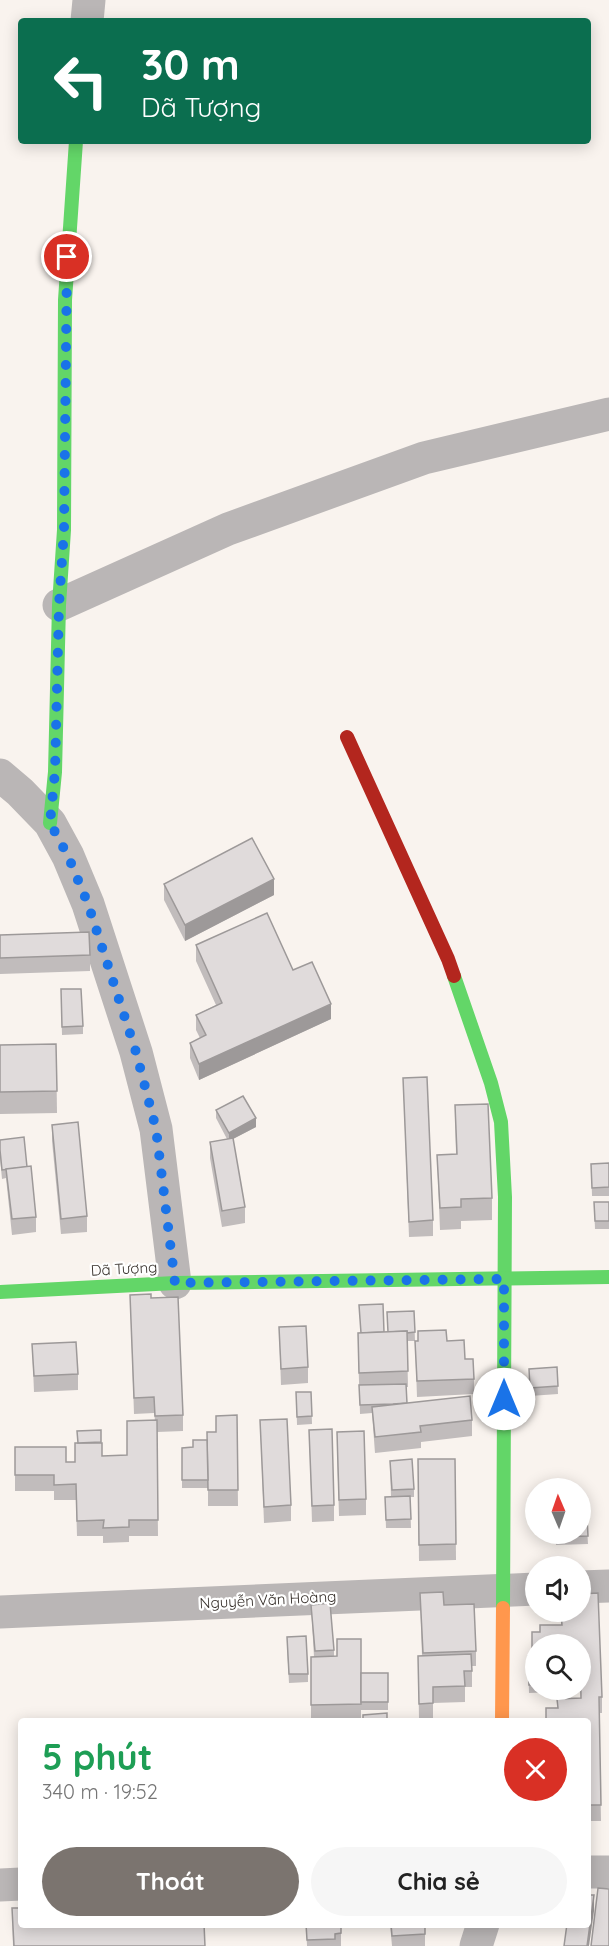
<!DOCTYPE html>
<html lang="vi">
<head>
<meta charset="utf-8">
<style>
  :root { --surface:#fff; --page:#f6f6f6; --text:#222; --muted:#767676; --accent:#7b746f }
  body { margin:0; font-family:Quicksand,sans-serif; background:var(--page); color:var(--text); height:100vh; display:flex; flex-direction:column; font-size:22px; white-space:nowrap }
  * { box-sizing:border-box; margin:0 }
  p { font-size:20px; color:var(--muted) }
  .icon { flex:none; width:33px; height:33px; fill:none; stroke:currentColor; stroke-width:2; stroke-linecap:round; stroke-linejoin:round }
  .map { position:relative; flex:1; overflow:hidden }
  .panel { position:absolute; left:18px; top:1718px; width:573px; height:210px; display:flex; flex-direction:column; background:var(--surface); border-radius:6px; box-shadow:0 3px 15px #0003 }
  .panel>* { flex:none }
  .hud { position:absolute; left:18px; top:18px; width:573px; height:126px; border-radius:6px; box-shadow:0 3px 15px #0003; background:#0b6e4f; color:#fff; overflow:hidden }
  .needle { width:39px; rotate:358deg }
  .fabs { position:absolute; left:525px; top:1478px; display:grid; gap:12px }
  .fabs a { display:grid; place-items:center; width:66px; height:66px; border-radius:50%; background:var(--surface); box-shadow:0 3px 15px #0003; font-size:30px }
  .pin { position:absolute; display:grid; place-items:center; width:51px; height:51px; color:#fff; margin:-26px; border:3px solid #fff; border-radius:50%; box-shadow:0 2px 6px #0007 }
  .me { position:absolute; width:66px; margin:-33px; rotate:0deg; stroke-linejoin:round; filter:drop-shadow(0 0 4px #0008) }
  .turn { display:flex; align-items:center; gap:21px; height:126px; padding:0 24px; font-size:27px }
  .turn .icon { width:78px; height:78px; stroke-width:2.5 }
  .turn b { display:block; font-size:42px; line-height:51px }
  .round { display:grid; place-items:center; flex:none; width:63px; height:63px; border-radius:32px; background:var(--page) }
  .summary { display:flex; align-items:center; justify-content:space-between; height:102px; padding:0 24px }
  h1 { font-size:36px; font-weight:700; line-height:45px; color:#1e9e55 }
  .button { display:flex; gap:12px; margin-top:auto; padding:12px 24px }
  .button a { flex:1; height:69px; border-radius:36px; background:var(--accent); color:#fff; font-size:24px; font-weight:700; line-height:69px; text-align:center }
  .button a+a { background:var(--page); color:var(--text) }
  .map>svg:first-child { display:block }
</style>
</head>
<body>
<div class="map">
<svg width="609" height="1946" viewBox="0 0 609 1946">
  <rect width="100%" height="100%" fill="#f9f3ee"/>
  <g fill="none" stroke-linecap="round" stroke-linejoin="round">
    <g stroke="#bab6b6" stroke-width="33">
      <polyline points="87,21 89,0"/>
      <polyline points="59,605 228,529 424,458 609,414"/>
      <polyline points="0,775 20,792 50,823 68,856 88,904 136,1052 156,1129 175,1283"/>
      <polyline points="580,1587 609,1586"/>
      <polyline points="0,1612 536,1589"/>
      <polyline points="588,1872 609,1872"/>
      <polyline points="0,1885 21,1884"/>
      <polyline points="476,1946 483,1924"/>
    </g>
    <g stroke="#63d668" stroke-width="14">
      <polyline points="50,823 55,772 59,605 64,530 65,300 76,141"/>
      <polyline points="454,976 491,1083 501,1122 505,1197 503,1608"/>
      <polyline points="0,1292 175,1283 609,1277"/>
    </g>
    <polyline stroke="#ff974d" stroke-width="14" points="502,1720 503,1608"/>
    <polyline stroke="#b3261e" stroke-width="14" points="347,737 448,959 454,976"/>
  </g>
  <g fill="#c1bcbc">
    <polygon points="164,884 274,895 185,941 164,900"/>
    <polygon points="0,935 90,955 90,971 0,974"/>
    <polygon points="196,945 293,970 331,1019 199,1080 190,1058 190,1043 200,1038 196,1030 196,1015 216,1005 196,961"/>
    <polygon points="61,998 83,1026 83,1034 62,1035"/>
    <polygon points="56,1044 57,1113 0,1114 0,1045"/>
    <polygon points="403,1078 433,1220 433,1236 409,1237"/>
    <polygon points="455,1105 492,1198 492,1220 461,1221 461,1229 440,1230 437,1155 456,1154"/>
    <polygon points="216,1110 256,1127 233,1139 245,1207 245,1223 222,1227 210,1158 210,1142 227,1139 216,1118"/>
    <polygon points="52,1125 87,1216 87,1232 61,1234 52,1141"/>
    <polygon points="0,1140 27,1167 36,1217 36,1232 12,1235 6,1178 2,1179 0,1158"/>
    <polygon points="609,1163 609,1196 592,1196 591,1164"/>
    <polygon points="594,1202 609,1202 609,1229 595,1229"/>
    <polygon points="130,1295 151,1298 183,1415 183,1431 157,1432 158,1536 129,1536 129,1542 103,1543 103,1536 77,1536 76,1500 54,1500 54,1491 15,1491 15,1447 66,1462 75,1462 75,1443 101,1443 102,1456 127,1455 155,1420 154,1413 134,1414"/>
    <polygon points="359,1305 384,1332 388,1332 414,1311 415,1341 407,1341 408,1387 406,1387 407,1403 472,1420 472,1436 421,1442 421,1448 375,1453 372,1413 360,1414 358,1349 358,1333 361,1333"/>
    <polygon points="279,1327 308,1367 308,1383 281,1385"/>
    <polygon points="415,1341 447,1341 465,1359 474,1379 474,1394 417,1397"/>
    <polygon points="32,1344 78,1374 78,1390 34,1392"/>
    <polygon points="557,1367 558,1394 530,1396 529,1369"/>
    <polygon points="296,1392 311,1392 312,1424 297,1425"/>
    <polygon points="237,1415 238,1506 208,1506 208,1460 208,1488 182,1488 182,1448 193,1447 207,1440"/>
    <polygon points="260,1420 291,1505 291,1521 264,1523"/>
    <polygon points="309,1430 334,1505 334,1521 312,1522"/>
    <polygon points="337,1448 366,1499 366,1515 339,1516"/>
    <polygon points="418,1459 455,1459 456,1560 419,1561"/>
    <polygon points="390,1461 414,1489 414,1497 410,1497 411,1528 386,1528 385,1497 391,1497"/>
    <polygon points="580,1493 586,1512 588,1544 556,1545 555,1533 580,1533"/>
    <polygon points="420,1593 444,1605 476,1651 476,1666 472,1666 472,1687 465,1687 465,1702 433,1703 433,1719 419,1719 418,1656 422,1656"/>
    <polygon points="311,1605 334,1650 334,1656 361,1673 388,1673 388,1710 361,1710 361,1681 361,1720 311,1720 311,1657 314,1657"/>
    <polygon points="561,1611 580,1611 602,1697 602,1713 599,1713 601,1821 588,1821 588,1720 557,1708 581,1698 580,1644 536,1644 536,1689 553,1689 553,1692 529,1693 528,1656 532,1656 532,1632 540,1632 561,1625"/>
    <polygon points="287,1646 308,1674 308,1682 289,1683"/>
    <polygon points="12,1908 205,1946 13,1946"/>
    <polygon points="306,1924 352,1924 352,1926 341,1926 341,1946 307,1946"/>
    <polygon points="390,1924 425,1924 425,1946 392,1946"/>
  </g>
  <g fill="#9d9999">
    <polygon points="274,879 274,895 185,941 185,925"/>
    <polygon points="331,1004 331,1019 199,1080 199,1064"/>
    <polygon points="256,1118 256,1127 229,1141 229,1133"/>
    <polygon points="594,1895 594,1911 589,1946 587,1946"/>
  </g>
  <g fill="#e0dbdb" stroke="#9d9999" stroke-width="1.5">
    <polygon points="252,838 274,879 185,925 164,884"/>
    <polygon points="267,913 293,970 312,962 331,1004 199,1064 190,1043 206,1035 196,1015 222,1003 196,945"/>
    <polygon points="89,932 90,955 0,958 0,935"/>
    <polygon points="61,989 81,989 83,1026 62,1027"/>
    <polygon points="56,1044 57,1091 0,1092 0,1045"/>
    <polygon points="427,1077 433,1220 409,1222 403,1078"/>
    <polygon points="243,1096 256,1118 229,1133 216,1110"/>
    <polygon points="488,1104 492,1198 461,1199 461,1207 440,1208 437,1155 457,1154 455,1105"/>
    <polygon points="78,1122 87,1216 61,1219 52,1125"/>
    <polygon points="24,1137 27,1167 2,1170 0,1150 0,1140"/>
    <polygon points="233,1138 245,1207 222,1211 210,1142"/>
    <polygon points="609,1163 609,1187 592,1188 591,1164"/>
    <polygon points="31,1166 36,1217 12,1219 6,1169"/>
    <polygon points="594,1202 609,1202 609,1221 595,1221"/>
    <polygon points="151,1294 151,1298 178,1297 183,1415 155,1416 154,1397 134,1398 130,1295"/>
    <polygon points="383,1304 384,1332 361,1333 359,1305"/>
    <polygon points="414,1311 415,1332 407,1333 407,1331 388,1332 387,1312"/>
    <polygon points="306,1326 308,1367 281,1369 279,1327"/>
    <polygon points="446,1330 447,1341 464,1340 465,1359 473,1359 474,1379 417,1381 415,1341 418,1341 418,1331"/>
    <polygon points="407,1331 408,1371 359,1373 358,1333"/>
    <polygon points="76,1342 78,1374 34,1376 32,1344"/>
    <polygon points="557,1367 558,1386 530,1388 529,1369"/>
    <polygon points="406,1384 407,1403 393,1404 360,1405 359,1385"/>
    <polygon points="296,1392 311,1392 312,1416 297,1417"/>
    <polygon points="470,1396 472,1420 420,1426 421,1432 375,1437 372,1407"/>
    <polygon points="237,1415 238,1490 208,1490 207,1432 216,1432 216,1416"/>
    <polygon points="287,1419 291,1505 264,1507 260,1420"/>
    <polygon points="157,1420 158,1520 129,1520 129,1527 103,1528 104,1520 77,1521 76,1484 54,1485 54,1475 15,1475 15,1447 66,1447 66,1462 75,1462 75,1443 102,1443 102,1456 127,1455 127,1421"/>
    <polygon points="332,1429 334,1505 312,1506 309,1430"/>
    <polygon points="101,1430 101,1442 78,1443 77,1431"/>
    <polygon points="364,1431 366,1499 339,1500 337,1432"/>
    <polygon points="193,1440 207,1440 208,1480 182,1480 182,1448 193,1447"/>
    <polygon points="412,1459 414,1489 392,1490 390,1461"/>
    <polygon points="418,1459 455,1459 456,1544 419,1545"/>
    <polygon points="580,1493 584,1493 586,1512 580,1513"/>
    <polygon points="410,1496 411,1519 386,1520 385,1497"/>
    <polygon points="580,1516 587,1516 588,1536 556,1537 555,1533 580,1533"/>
    <polygon points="443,1592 444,1605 474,1604 476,1651 423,1653 420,1593"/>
    <polygon points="598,1593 602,1697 599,1697 601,1805 588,1805 588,1720 546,1720 546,1708 558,1708 557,1699 581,1698 580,1644 536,1644 536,1647 532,1648 532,1632 540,1632 540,1625 562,1625 561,1611 580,1611 580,1594"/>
    <polygon points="330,1603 334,1650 315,1651 311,1605"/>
    <polygon points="306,1636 308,1674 289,1674 287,1637"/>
    <polygon points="337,1639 361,1639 361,1704 311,1705 311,1657 337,1656"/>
    <polygon points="471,1654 472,1671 464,1671 465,1686 433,1687 433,1703 419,1704 418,1656"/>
    <polygon points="528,1656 536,1656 536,1685 529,1685"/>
    <rect x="361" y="1673" width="27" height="29"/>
    <polygon points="387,1713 387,1720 363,1720 363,1715"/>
    <polygon points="598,1888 609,1889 609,1946 591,1946"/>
    <polygon points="588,1895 594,1895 587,1946 564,1946 567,1924 588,1924"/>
    <polygon points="12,1908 21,1908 21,1924 204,1924 205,1946 14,1946"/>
    <polygon points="306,1924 341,1924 341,1933 335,1934 335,1939 307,1940"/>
    <polygon points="391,1924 425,1924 425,1934 392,1936"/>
  </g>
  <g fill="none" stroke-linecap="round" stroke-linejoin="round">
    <polyline stroke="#1a73e8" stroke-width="10" stroke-dasharray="0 18" points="67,257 64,530 59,605 55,772 50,823 68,856 88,904 136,1052 156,1129 175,1283 504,1279 504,1399"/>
  </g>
  <g text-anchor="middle" stroke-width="4.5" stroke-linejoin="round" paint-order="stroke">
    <g font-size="15" fill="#37302b" stroke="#fff">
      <text transform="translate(124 1269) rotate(-3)" y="5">Dã Tượng</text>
      <text transform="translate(268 1600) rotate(-3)" y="5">Nguyễn Văn Hoàng</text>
    </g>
  </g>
</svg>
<div class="fabs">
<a><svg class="needle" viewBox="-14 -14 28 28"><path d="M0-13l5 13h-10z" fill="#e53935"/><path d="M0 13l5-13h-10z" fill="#767676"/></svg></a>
<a><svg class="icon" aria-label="sound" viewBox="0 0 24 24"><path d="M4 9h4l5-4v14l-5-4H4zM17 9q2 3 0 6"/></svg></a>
<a><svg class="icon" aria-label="search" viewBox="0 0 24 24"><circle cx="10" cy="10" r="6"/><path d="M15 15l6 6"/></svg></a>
</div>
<div class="pin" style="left:67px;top:257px;background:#d93025"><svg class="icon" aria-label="arrive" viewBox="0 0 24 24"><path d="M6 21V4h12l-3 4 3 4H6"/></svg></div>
<svg class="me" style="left:504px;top:1399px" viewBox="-20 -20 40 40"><circle r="19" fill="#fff"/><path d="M0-13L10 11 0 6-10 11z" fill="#1a73e8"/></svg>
<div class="hud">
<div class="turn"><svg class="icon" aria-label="left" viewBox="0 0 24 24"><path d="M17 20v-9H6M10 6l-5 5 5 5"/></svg><div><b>30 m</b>Dã Tượng</div></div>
</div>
<section class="panel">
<div class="summary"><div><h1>5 phút</h1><p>340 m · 19:52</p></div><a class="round" style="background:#d93025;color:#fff"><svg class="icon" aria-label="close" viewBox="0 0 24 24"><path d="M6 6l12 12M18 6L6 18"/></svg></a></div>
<div class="button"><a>Thoát</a><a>Chia sẻ</a></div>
</section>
</div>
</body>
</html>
